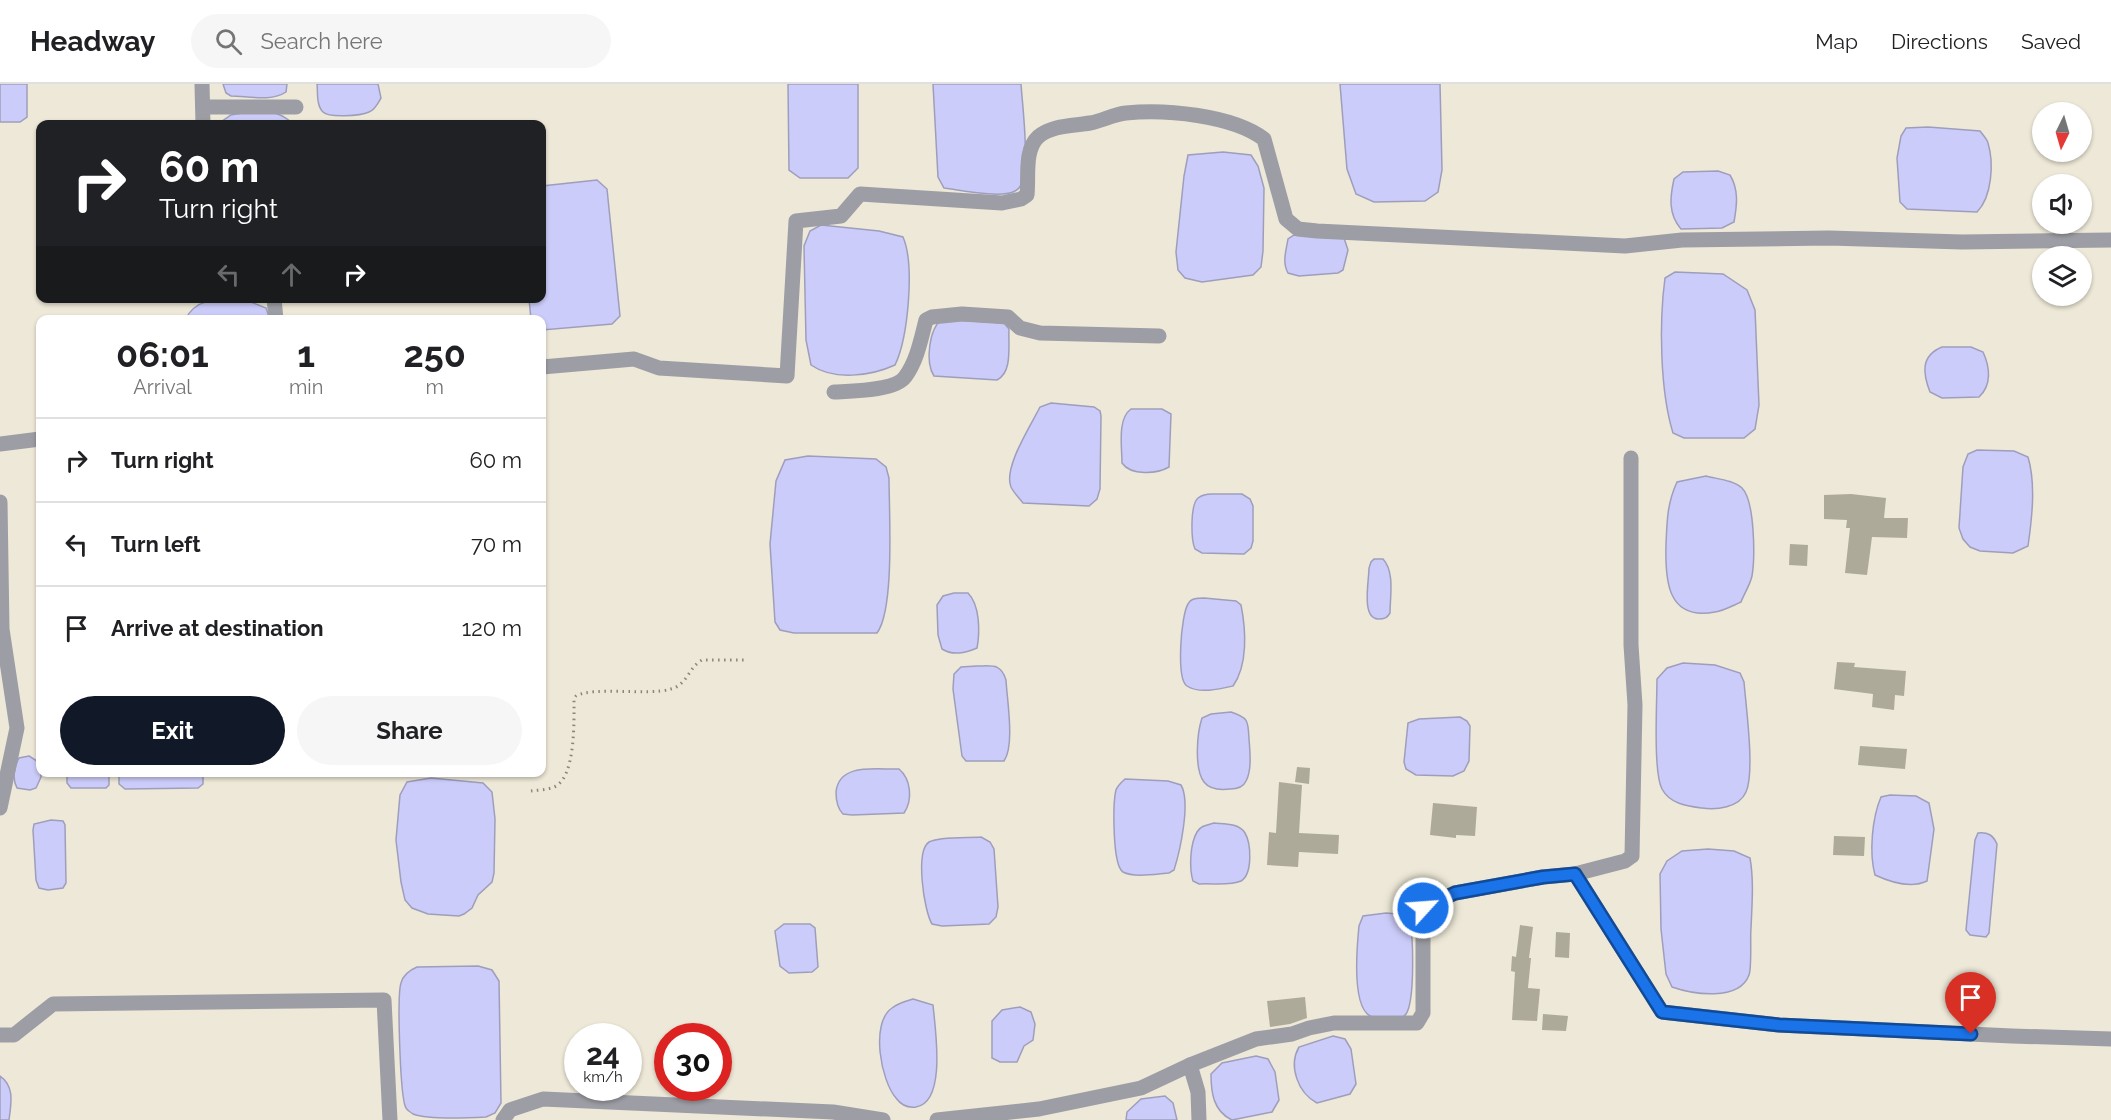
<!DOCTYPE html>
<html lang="en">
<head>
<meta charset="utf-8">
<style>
  :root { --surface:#fff; --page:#f6f6f6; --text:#202124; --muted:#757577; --line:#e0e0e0; --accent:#111827 }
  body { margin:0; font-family:Raleway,sans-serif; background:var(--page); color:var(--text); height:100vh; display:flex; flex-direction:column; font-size:22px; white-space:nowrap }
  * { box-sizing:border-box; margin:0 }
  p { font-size:20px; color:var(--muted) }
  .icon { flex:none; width:33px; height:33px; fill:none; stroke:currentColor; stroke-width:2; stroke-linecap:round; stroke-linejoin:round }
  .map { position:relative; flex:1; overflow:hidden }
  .sheet { position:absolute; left:36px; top:231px; width:510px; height:462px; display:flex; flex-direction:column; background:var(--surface); border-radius:12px; box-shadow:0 2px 4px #0004 }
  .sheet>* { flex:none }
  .banner { position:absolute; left:36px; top:36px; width:510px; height:183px; border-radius:12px; box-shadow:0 2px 4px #0004; background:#202124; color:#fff; overflow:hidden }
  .needle { width:39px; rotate:185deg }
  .buttons { position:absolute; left:2032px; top:18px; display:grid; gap:12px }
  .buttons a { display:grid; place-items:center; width:60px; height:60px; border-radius:50%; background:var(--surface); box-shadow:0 2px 4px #0004; font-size:30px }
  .speed { position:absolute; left:564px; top:939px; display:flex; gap:12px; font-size:30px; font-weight:700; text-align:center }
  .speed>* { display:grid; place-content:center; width:78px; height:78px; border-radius:50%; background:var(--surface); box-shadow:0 2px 4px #0004; line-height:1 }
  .speed small { font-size:15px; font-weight:400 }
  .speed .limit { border:9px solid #d22; background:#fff; color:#111 }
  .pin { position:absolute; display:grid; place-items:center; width:51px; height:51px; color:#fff; margin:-62px -26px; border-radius:50% 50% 50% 0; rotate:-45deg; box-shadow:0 0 6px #0007 }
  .pin .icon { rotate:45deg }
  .me { position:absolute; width:66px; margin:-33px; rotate:64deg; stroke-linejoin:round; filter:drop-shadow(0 0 4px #0008) }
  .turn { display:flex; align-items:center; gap:21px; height:126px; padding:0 24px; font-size:27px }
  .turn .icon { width:78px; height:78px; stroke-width:2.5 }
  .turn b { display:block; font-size:42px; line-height:51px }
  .lanes { display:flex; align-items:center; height:57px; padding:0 24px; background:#0003; justify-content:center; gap:30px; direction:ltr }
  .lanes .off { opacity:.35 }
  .eta { display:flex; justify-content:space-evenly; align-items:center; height:102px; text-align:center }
  .eta b { font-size:36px; font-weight:700; line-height:42px }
  .button { display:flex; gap:12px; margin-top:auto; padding:12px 24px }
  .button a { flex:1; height:69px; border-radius:36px; background:var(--accent); color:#fff; font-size:24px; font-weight:700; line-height:69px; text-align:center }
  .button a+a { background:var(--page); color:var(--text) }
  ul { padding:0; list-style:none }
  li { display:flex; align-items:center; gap:18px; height:84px; padding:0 24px; border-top:2px solid var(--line) }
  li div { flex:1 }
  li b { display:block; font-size:22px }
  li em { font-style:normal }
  header { display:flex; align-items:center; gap:36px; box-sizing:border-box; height:84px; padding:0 30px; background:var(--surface); border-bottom:2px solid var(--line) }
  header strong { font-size:28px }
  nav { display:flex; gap:33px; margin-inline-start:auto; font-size:21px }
  .search { width:420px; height:54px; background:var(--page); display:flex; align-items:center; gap:15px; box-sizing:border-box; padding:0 21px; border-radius:33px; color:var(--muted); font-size:22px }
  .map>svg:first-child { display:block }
</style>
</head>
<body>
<header>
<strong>Headway</strong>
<div class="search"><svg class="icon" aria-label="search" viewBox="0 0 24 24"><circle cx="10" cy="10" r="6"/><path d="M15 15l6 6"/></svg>Search here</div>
<nav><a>Map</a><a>Directions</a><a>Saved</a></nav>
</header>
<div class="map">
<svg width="2111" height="1036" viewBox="0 0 2111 1036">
  <rect width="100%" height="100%" fill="#ede8d7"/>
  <g fill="#ccccfa" stroke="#9e9ebc" stroke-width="1.5">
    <polygon points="0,0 27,0 27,33 20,38 0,38"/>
    <path d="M223 0H287L286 8C271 18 247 12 231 12L226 9Z"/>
    <path d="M317 0H378L381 14C378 19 375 26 369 28 360 32 329 34 323 28 316 21 318 8 317 0Z"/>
    <polygon points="788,0 858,0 858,84 848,94 800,94 789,86"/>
    <path d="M933 0H1021C1023 28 1029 72 1022 98 1021 102 1018 106 1013 108 998 114 961 106 944 104L938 93Z"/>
    <polygon points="1340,0 1440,0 1442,86 1438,108 1425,117 1374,118 1356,110 1347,85"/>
    <path d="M259 26C273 28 283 30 293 40H218L231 31Z"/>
    <path d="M1928 43 1980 47C1983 51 1987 55 1988 59 1994 79 1992 113 1977 128L1907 125 1900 118 1897 74 1901 52 1906 44Z"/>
    <polygon points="1223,68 1251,71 1258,82 1264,104 1263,167 1261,183 1253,191 1202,198 1185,194 1178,186 1176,168 1184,92 1188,71"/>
    <path d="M1718 87 1730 91C1739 106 1737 121 1734 138L1722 144 1681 145C1668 130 1670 113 1674 95L1683 88Z"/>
    <polygon points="597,96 607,105 620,232 612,240 542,246 542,236 531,235 529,215 542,214 542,102"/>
    <path d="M821 141 879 147 903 153C915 181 908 254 895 281 871 292 834 297 811 281L806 256 804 162 810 147Z"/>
    <path d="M1294 151 1344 154 1348 166 1343 186 1338 189 1299 192 1288 189C1282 178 1286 167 1288 155Z"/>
    <path d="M1675 188 1723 190 1747 206 1755 226 1759 321 1755 345 1744 354H1684L1673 349C1660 307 1659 238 1665 194Z"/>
    <path d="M246 216 266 224 270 236H185C197 211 222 216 246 216Z"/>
    <path d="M942 235 1004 239 1009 245C1008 261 1013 288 997 296L934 292C925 278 929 245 942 235Z"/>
    <path d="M1942 263H1971L1983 268C1990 283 1992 301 1979 313L1942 314 1930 308C1923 290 1920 272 1942 263Z"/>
    <path d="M1051 319 1094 323 1100 327 1101 332 1100 405 1097 415 1089 422 1023 419C1019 414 1014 409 1011 403 1003 384 1031 341 1040 323Z"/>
    <path d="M1131 325H1162L1171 330 1169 383C1157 390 1131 392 1122 379 1122 363 1117 335 1131 325Z"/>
    <path d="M1977 366 2014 367 2028 373C2036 400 2032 434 2028 462L2013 469 1980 467 1970 463 1963 455 1959 444 1963 383 1968 370Z"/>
    <path d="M808 372 876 375 886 383 889 394C889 427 895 525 877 549H794L780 546 775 538 770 460 776 397 785 376Z"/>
    <path d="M1706 392C1717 395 1733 396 1742 404 1755 417 1755 474 1752 492 1750 501 1744 510 1741 518 1732 522 1723 527 1715 528 1667 537 1665 496 1666 461 1667 437 1667 420 1677 398Z"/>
    <path d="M1212 410H1242L1250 415 1253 422V457L1251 464 1244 470 1202 469 1195 465C1191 456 1190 421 1198 414 1202 411 1207 410 1212 410Z"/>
    <path d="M1374 475H1383C1395 488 1390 513 1390 529 1387 534 1385 535 1378 535 1361 534 1369 497 1369 484L1371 478Z"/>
    <path d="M954 509H968C980 521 980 548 977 564 965 569 953 572 942 565L938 551 937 521 943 512Z"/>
    <path d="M1204 514 1236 517 1241 521C1246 546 1248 581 1233 602 1220 605 1199 610 1187 602 1176 595 1181 531 1188 520 1191 514 1198 514 1204 514Z"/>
    <path d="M1683 579 1715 581 1740 589 1744 598C1746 623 1755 688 1746 708 1739 724 1716 726 1702 724 1687 722 1670 720 1662 705 1653 688 1657 618 1657 595L1667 584Z"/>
    <path d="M977 582C992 582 1001 579 1006 596 1007 616 1015 661 1004 677H966L962 672 953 605 954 590 961 583Z"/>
    <path d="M1231 628C1249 634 1248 637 1249 655 1250 668 1252 686 1246 697 1243 704 1236 705 1230 705 1221 706 1210 706 1204 698 1194 685 1197 649 1202 634L1211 630Z"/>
    <polygon points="1460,633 1467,637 1470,642 1469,677 1464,687 1453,692 1416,691 1406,685 1404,678 1408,639 1419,635"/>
    <path d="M29 672 40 679 41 693 36 704 30 706 17 704C12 695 14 683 19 674Z"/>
    <path d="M899 685C911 695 913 716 904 729L852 731 843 730C838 725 836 716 836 708 839 678 877 686 899 685Z"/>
    <polygon points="67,689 109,689 109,701 106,704 71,704 67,699"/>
    <polygon points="119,689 203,689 203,700 198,704 125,705 119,700"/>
    <polygon points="431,694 483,699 492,708 495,735 494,789 492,798 478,811 472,824 464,830 459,832 428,830 412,824 405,816 401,798 396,756 400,711 407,698"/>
    <path d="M1125 695 1168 697 1181 701C1191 718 1180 767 1174 786L1169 789C1156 790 1134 794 1123 788 1112 781 1113 718 1116 706 1118 701 1121 699 1125 695Z"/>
    <path d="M1890 711 1916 712 1929 719 1934 745 1927 797C1910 805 1890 798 1875 791 1869 769 1872 734 1881 713Z"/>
    <polygon points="51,736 63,737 65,741 66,799 63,804 48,806 39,804 36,796 33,746 34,740"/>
    <path d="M1214 739C1224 740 1239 739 1245 749 1251 759 1253 790 1241 797 1230 802 1211 799 1199 800L1193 797C1189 784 1190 760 1197 748 1201 741 1208 741 1214 739Z"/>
    <path d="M1978 749C1988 748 1993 751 1997 760L1989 849 1986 853 1970 851 1966 846 1975 756Z"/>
    <path d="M981 753 990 758 994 765 998 823 996 833 989 840 942 842 932 840C924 827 915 767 929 758 939 752 969 754 981 753Z"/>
    <path d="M1708 765 1734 767 1750 774C1754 797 1752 820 1751 844 1750 854 1752 883 1749 891 1739 918 1692 910 1672 903L1666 890 1661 845 1660 790 1667 777 1682 767Z"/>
    <path d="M1386 829 1408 831C1414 846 1415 917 1406 930 1404 933 1401 934 1398 936 1390 935 1377 936 1370 932 1351 921 1357 862 1359 842L1363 832Z"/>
    <polygon points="784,840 810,840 815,844 818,883 812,888 789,889 780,882 775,847"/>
    <path d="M478 882 492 886 499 897 501 1019 495 1029 486 1033C467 1034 429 1036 413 1030 410 1028 407 1026 406 1024 400 1014 397 911 401 899 403 891 410 886 417 883Z"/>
    <path d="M913 915 933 921C935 944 947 1018 916 1023 908 1024 901 1021 896 1014 881 997 870 939 892 924 898 919 906 917 913 915Z"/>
    <polygon points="1020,923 1031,928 1035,940 1033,956 1024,962 1017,978 1000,978 992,974 992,937 1002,926"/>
    <path d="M1333 952 1345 955 1351 965 1356 1000 1350 1010 1317 1019C1298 1009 1288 982 1299 963Z"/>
    <path d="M1256 972 1268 975 1275 988 1279 1016 1272 1028 1232 1036C1213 1027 1211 1008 1211 990L1222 979Z"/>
    <path d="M0 992C15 1002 11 1020 9 1036H0Z"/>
    <polygon points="1165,1012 1173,1019 1177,1036 1126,1036 1127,1028 1141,1015"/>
  </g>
  <g fill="#aeaa99">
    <polygon points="1851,410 1886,414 1884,434 1908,434 1907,454 1872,453 1867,491 1845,489 1850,444 1846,444 1847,436 1824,435 1824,411"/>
    <polygon points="1790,460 1808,461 1807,482 1789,481"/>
    <polygon points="1837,578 1855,579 1854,583 1906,587 1904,612 1895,611 1894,626 1872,623 1873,610 1834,605"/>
    <polygon points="1860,662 1907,665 1905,685 1858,681"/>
    <polygon points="1297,683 1310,684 1309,700 1295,698"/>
    <polygon points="1279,698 1302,701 1299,749 1339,751 1338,770 1299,768 1298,783 1267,781 1269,748 1276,749"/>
    <polygon points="1433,719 1477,723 1475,752 1456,751 1456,754 1430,751"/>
    <polygon points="1834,752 1865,753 1864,772 1833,771"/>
    <polygon points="1520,841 1533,843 1529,874 1531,874 1528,904 1540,905 1537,937 1512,936 1515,888 1511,887 1512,872 1516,873"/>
    <polygon points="1556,848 1570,849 1569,874 1555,873"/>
    <polygon points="1305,913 1307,934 1290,940 1270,943 1267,917"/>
    <polygon points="1543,930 1568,932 1566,947 1542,946"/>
  </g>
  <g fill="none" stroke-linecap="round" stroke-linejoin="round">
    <path stroke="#89867b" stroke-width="3" stroke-dasharray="1.5 4.5" stroke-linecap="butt" d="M531 707C538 706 547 706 554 703 576 694 574 636 574 615L576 612C593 602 648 612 671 605 687 601 689 583 702 576H745"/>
    <g stroke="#9d9da5" stroke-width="15">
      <polyline points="202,0 203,40"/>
      <polyline points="203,23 296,23"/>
      <polyline points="274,214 276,236"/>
      <path d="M542 283 634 275 659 284 787 292 796 137 841 132 860 110 1002 119 1021 115 1027 111C1029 93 1024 66 1038 53 1052 41 1073 42 1090 39 1102 37 1114 30 1126 29 1165 25 1232 31 1264 55L1286 135 1298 145 1317 147 1625 162 1682 156 1829 154 1962 158 2111 156"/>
      <path d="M834 308C851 307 895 307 905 293 917 277 921 255 926 236L932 233 962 230 1008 233 1020 244 1040 249 1159 252"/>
      <polyline points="0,360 40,355"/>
      <polyline points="0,418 2,545 17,644 0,724"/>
      <polyline points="1575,790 1662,928 1779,941 2012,952 2111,955"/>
      <polyline points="0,951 14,951 53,920 384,916 390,1036"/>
      <polyline points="1190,981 1198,1008 1199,1036"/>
      <polyline points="503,1036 510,1026 543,1015 833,1028 883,1036"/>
      <polyline points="937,1036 1039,1025 1141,1004 1190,981 1256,955 1292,950 1309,944 1334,939 1417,939 1423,929 1423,824 1455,809 1543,793 1575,790 1625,777 1632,772 1635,621 1631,561 1631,374"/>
    </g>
  </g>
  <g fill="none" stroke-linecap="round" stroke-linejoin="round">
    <g stroke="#114b97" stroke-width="15">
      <polyline id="route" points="1423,824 1455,809 1543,793 1575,790 1662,928 1779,941 1971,950"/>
    </g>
    <use href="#route" stroke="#1a73e8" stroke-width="10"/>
  </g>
</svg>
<div class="buttons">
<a><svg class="needle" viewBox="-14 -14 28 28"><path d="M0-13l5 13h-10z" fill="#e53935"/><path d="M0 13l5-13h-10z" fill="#757577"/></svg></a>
<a><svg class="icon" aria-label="sound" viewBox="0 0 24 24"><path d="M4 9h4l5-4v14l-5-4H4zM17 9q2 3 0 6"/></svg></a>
<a><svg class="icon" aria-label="layers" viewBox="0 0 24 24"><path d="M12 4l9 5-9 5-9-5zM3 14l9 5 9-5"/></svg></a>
</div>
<div class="speed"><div>24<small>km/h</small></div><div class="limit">30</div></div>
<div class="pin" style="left:1971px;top:950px;background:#d93025"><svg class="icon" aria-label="arrive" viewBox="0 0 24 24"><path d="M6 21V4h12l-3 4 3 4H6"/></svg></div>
<svg class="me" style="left:1423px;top:824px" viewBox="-20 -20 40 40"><circle r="17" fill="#1a73e8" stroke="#fff" stroke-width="3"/><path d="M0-11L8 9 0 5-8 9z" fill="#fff"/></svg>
<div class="banner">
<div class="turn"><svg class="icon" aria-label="right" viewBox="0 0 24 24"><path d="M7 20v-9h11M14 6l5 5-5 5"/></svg><div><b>60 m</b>Turn right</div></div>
<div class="lanes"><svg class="icon off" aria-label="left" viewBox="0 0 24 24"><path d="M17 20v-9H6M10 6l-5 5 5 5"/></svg><svg class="icon off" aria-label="ahead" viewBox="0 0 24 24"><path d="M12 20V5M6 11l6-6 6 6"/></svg><svg class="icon" aria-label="right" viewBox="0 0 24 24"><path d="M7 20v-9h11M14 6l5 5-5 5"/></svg></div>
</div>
<section class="sheet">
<div class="eta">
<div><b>06:01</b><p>Arrival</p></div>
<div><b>1</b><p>min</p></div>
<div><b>250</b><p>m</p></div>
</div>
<ul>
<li><svg class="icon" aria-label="right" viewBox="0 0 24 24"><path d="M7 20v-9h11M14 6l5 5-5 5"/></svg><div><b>Turn right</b></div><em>60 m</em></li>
<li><svg class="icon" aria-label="left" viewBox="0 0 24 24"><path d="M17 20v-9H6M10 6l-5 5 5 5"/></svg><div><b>Turn left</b></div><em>70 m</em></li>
<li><svg class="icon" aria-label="arrive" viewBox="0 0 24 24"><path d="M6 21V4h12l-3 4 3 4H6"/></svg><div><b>Arrive at destination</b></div><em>120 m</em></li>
</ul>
<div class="button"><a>Exit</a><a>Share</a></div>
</section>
</div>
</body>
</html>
